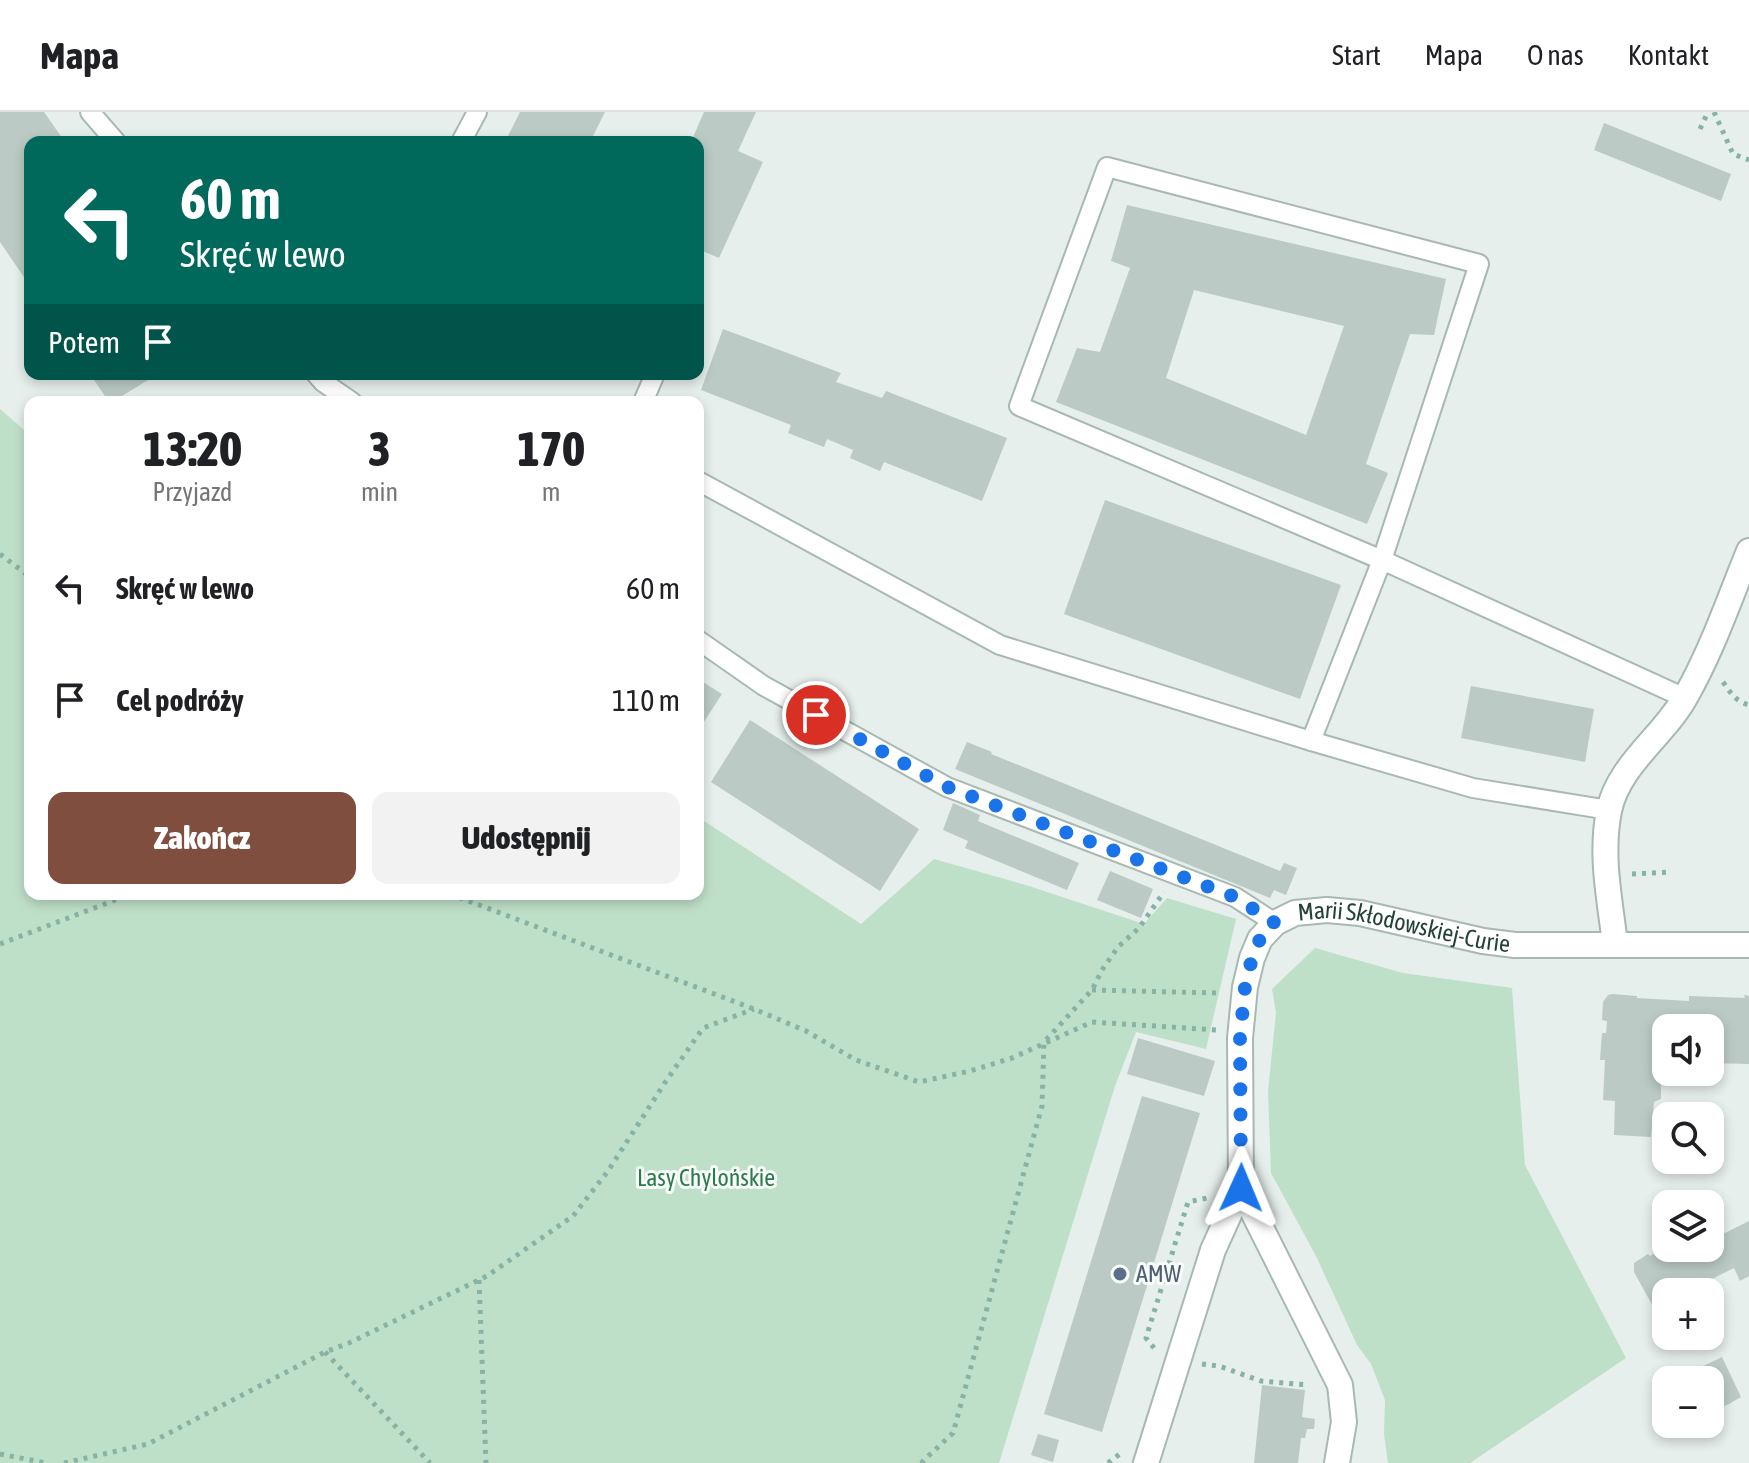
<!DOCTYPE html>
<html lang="pl">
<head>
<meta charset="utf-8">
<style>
  :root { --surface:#fff; --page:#f2f2f2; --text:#202124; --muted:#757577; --line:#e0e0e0; --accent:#7f4e3f }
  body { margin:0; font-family:"Asap Condensed",sans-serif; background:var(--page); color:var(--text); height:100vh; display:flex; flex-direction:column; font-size:30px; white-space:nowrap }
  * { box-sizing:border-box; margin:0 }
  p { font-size:26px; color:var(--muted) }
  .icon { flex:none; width:44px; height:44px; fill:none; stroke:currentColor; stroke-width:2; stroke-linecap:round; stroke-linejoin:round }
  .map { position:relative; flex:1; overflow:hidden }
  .side { position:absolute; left:24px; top:284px; width:680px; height:504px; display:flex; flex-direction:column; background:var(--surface); border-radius:16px; box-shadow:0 4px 12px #0003 }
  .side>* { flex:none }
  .banner { position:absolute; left:24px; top:24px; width:680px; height:244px; border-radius:16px; box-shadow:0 4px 12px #0003; background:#00695c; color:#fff; overflow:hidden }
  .fabs { position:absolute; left:1652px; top:902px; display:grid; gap:16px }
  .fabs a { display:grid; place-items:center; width:72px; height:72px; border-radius:16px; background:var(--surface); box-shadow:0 4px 12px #0003; font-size:40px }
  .pin { position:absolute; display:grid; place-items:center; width:68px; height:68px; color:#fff; margin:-34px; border:4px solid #fff; border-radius:50%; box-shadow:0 2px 8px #0007 }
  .me { position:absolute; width:88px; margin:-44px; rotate:1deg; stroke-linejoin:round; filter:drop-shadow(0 0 6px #0008) }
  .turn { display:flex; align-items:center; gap:28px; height:168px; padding:0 24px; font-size:36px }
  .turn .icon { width:104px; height:104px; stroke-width:2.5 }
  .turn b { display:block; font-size:56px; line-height:68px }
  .then { display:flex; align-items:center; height:76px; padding:0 24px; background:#0003; gap:16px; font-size:30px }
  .eta { display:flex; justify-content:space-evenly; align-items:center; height:136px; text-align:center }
  .eta b { font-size:48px; font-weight:800; line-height:56px }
  .button { display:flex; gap:16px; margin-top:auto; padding:16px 24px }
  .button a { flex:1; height:92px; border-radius:16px; background:var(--accent); color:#fff; font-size:32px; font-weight:800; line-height:92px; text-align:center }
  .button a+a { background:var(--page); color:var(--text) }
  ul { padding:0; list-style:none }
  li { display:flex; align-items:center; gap:24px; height:112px; padding:0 24px }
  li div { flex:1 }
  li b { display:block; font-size:30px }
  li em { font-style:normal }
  header { display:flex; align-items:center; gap:48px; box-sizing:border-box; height:112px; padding:0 40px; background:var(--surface); border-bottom:2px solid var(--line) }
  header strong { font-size:38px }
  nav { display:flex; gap:44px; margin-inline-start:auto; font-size:28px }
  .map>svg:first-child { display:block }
</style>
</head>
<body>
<header>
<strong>Mapa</strong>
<nav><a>Start</a><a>Mapa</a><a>O nas</a><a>Kontakt</a></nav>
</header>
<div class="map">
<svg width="1749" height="1351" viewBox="0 0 1749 1351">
  <rect width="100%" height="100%" fill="#e6efeb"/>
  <g fill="#bfe0c8">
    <polygon points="0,297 30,323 30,782 698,782 698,705 861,812 934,747 1029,774 1144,812 1167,786 1236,807 1206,937 1136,920 1115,974 999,1351 0,1351"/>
    <polygon points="1315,836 1403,861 1512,876 1525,1053 1626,1246 1470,1351 1388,1351 1384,1322 1385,1288 1371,1252 1357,1233 1316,1144 1271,1061 1268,979 1276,901 1272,877"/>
  </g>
  <g fill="#bbcac4" fill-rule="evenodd">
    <polygon points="0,0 44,0 65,30 30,30 30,174 0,130"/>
    <polygon points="520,0 605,0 590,30 505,30"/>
    <polygon points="704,0 756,0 738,39 763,50 719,146 698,137 698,30 691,30"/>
    <polygon points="1604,11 1731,62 1721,89 1594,38"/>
    <path d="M1127 93 1446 167 1434 223 1410 222 1366 352 1388 361 1367 412 1056 290 1077 236 1100 240 1130 156 1111 149ZM1194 178 1344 214 1306 323 1166 266Z"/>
    <polygon points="723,217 841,261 836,270 882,286 886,279 1007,326 982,389 884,350 880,359 850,346 853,338 827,327 824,335 788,321 791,313 701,278"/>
    <polygon points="90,262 158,262 112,290 109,290"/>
    <polygon points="1105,388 1341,473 1300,587 1064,502"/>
    <polygon points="698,567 722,582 698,619"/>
    <polygon points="1471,574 1594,597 1585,650 1461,626"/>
    <polygon points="750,608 919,717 880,779 711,670"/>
    <polygon points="967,630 992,640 991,642 1280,759 1284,751 1297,756 1286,783 1274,778 1270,786 955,657"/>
    <polygon points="953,691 980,703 978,709 1079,751 1067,778 965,736 968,729 943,718"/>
    <polygon points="1110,759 1153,777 1141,806 1097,788"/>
    <polygon points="1612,882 1637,884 1637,886 1689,889 1689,884 1745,886 1744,883 1749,884 1749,952 1710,951 1710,916 1666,916 1666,949 1658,948 1658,971 1661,971 1661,987 1654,990 1651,1025 1614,1023 1615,989 1603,988 1605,948 1600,948 1602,921 1606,921 1607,909 1602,908 1603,890 1608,883"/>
    <polygon points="1138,926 1215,949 1204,984 1127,962"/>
    <polygon points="1142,984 1200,1001 1102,1320 1044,1302"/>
    <polygon points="1749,1109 1749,1164 1740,1169 1734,1156 1694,1176 1696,1179 1693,1180 1666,1180 1666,1192 1655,1198 1634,1160 1634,1151 1648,1142 1650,1144 1657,1140 1655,1135 1666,1129 1666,1136 1710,1136 1710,1113 1713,1111 1719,1124"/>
    <polygon points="1722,1245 1741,1285 1729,1292 1710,1300 1710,1268 1674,1268"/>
    <polygon points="1262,1273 1305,1278 1302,1305 1315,1307 1314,1317 1307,1317 1305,1326 1301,1326 1298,1351 1254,1351"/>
    <polygon points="1038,1322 1059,1328 1053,1350 1031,1343"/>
  </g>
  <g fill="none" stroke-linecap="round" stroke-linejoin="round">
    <g stroke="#a8b8b2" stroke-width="22">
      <g id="lane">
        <polyline points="90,0 116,30"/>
        <polyline points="461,30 477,0"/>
        <polyline points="316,262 323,270 352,290"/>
        <polyline points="643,290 655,262"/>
        <polyline points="698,369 1000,533 1311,629 1473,676 1609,698"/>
        <polyline points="698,528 764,574 947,675 1235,785 1275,811"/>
        <polyline points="1311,629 1382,448 1479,152 1107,55 1019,294 1382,448 1685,586"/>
      </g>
    </g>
    <g stroke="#a8b8b2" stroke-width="28">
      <g id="street">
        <path d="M1615 832C1610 788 1600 744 1609 699 1618 653 1664 624 1686 584 1712 538 1729 488 1749 439"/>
        <polyline points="1241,1076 1340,1273 1344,1310 1337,1351"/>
        <path id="s1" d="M1146 1351 1213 1138 1241 1076 1240 926 1245 875 1252 846 1260 827 1275 811 1295 801 1327 798 1360 801 1483 829 1515 833H1749"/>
      </g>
    </g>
    <g stroke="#86b3a5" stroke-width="5" stroke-dasharray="4 6" stroke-linecap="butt">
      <polyline points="1714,0 1733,42 1749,48"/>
      <polyline points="1700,17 1708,0"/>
      <polyline points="0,442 30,465"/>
      <path d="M1723 570C1731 581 1735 589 1749 593"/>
      <polyline points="1632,762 1671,760"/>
      <polyline points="450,782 754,897 806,919 856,948 919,970 970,959 1012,946 1092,910 1217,918"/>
      <polyline points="0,832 131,782"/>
      <polyline points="1092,878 1219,881"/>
      <polyline points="479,1168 486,1351"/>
      <polyline points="1154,1236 1146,1226 1188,1090 1207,1086"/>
      <polyline points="325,1240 430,1351"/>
      <polyline points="1202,1252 1219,1254 1261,1269 1308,1273"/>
      <polyline points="0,1342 46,1351"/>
      <polyline points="64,1351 148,1332 325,1240 349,1231 487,1164 573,1104 608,1059 666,969 703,916 754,897"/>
      <polyline points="921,1351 953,1321 1042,994 1044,930 1092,878 1102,858 1118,835 1139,816 1164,780"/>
      <polyline points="1108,1351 1121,1341"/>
    </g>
    <use href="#lane" stroke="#fff" stroke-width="18"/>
    <use href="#street" stroke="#fff" stroke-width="24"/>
  </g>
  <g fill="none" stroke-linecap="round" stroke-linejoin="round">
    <polyline stroke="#1a73e8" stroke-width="14" stroke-dasharray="0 25.2" points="816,603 947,675 1235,785 1275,811 1260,827 1252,846 1245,875 1240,926 1241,1076"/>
  </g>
  <circle fill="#5c6f8a" stroke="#f7fbf9" stroke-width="3" cx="1120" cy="1162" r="8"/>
  <g text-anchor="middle" stroke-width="6" stroke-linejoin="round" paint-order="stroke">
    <g font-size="24" fill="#24423a" stroke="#f7fbf9">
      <text dy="8" stroke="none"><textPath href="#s1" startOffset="698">Marii Skłodowskiej-Curie</textPath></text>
    </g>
    <g font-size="24" fill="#2d7a4b" stroke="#f7fbf9">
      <text x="706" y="1074">Lasy Chylońskie</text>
    </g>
    <g font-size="24" fill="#4e5e75" stroke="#f7fbf9" text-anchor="start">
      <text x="1136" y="1170">AMW</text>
    </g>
  </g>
</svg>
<div class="fabs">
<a><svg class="icon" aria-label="sound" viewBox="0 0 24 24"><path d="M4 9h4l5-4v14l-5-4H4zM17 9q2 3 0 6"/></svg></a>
<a><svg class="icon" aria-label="search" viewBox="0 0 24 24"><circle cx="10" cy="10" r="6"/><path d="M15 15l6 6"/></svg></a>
<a><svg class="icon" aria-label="layers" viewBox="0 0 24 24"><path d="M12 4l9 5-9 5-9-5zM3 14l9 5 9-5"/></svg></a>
<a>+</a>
<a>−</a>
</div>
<div class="pin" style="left:816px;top:603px;background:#d93025"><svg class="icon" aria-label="arrive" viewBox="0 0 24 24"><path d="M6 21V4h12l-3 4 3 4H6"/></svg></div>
<svg class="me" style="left:1241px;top:1076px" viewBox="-20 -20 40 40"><path d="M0-17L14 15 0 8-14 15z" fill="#1a73e8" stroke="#fff" stroke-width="4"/></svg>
<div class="banner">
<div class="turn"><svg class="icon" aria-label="left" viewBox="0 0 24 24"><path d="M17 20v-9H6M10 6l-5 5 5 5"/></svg><div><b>60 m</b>Skręć w lewo</div></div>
<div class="then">Potem<svg class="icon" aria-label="arrive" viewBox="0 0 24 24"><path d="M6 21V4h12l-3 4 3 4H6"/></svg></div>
</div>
<section class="side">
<div class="eta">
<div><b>13:20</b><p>Przyjazd</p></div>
<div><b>3</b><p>min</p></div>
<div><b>170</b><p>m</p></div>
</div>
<ul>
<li><svg class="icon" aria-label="left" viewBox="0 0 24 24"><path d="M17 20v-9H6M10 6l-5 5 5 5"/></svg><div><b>Skręć w lewo</b></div><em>60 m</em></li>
<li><svg class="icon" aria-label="arrive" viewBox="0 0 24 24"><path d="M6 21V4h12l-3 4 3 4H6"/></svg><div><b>Cel podróży</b></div><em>110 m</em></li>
</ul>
<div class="button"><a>Zakończ</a><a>Udostępnij</a></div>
</section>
</div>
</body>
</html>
